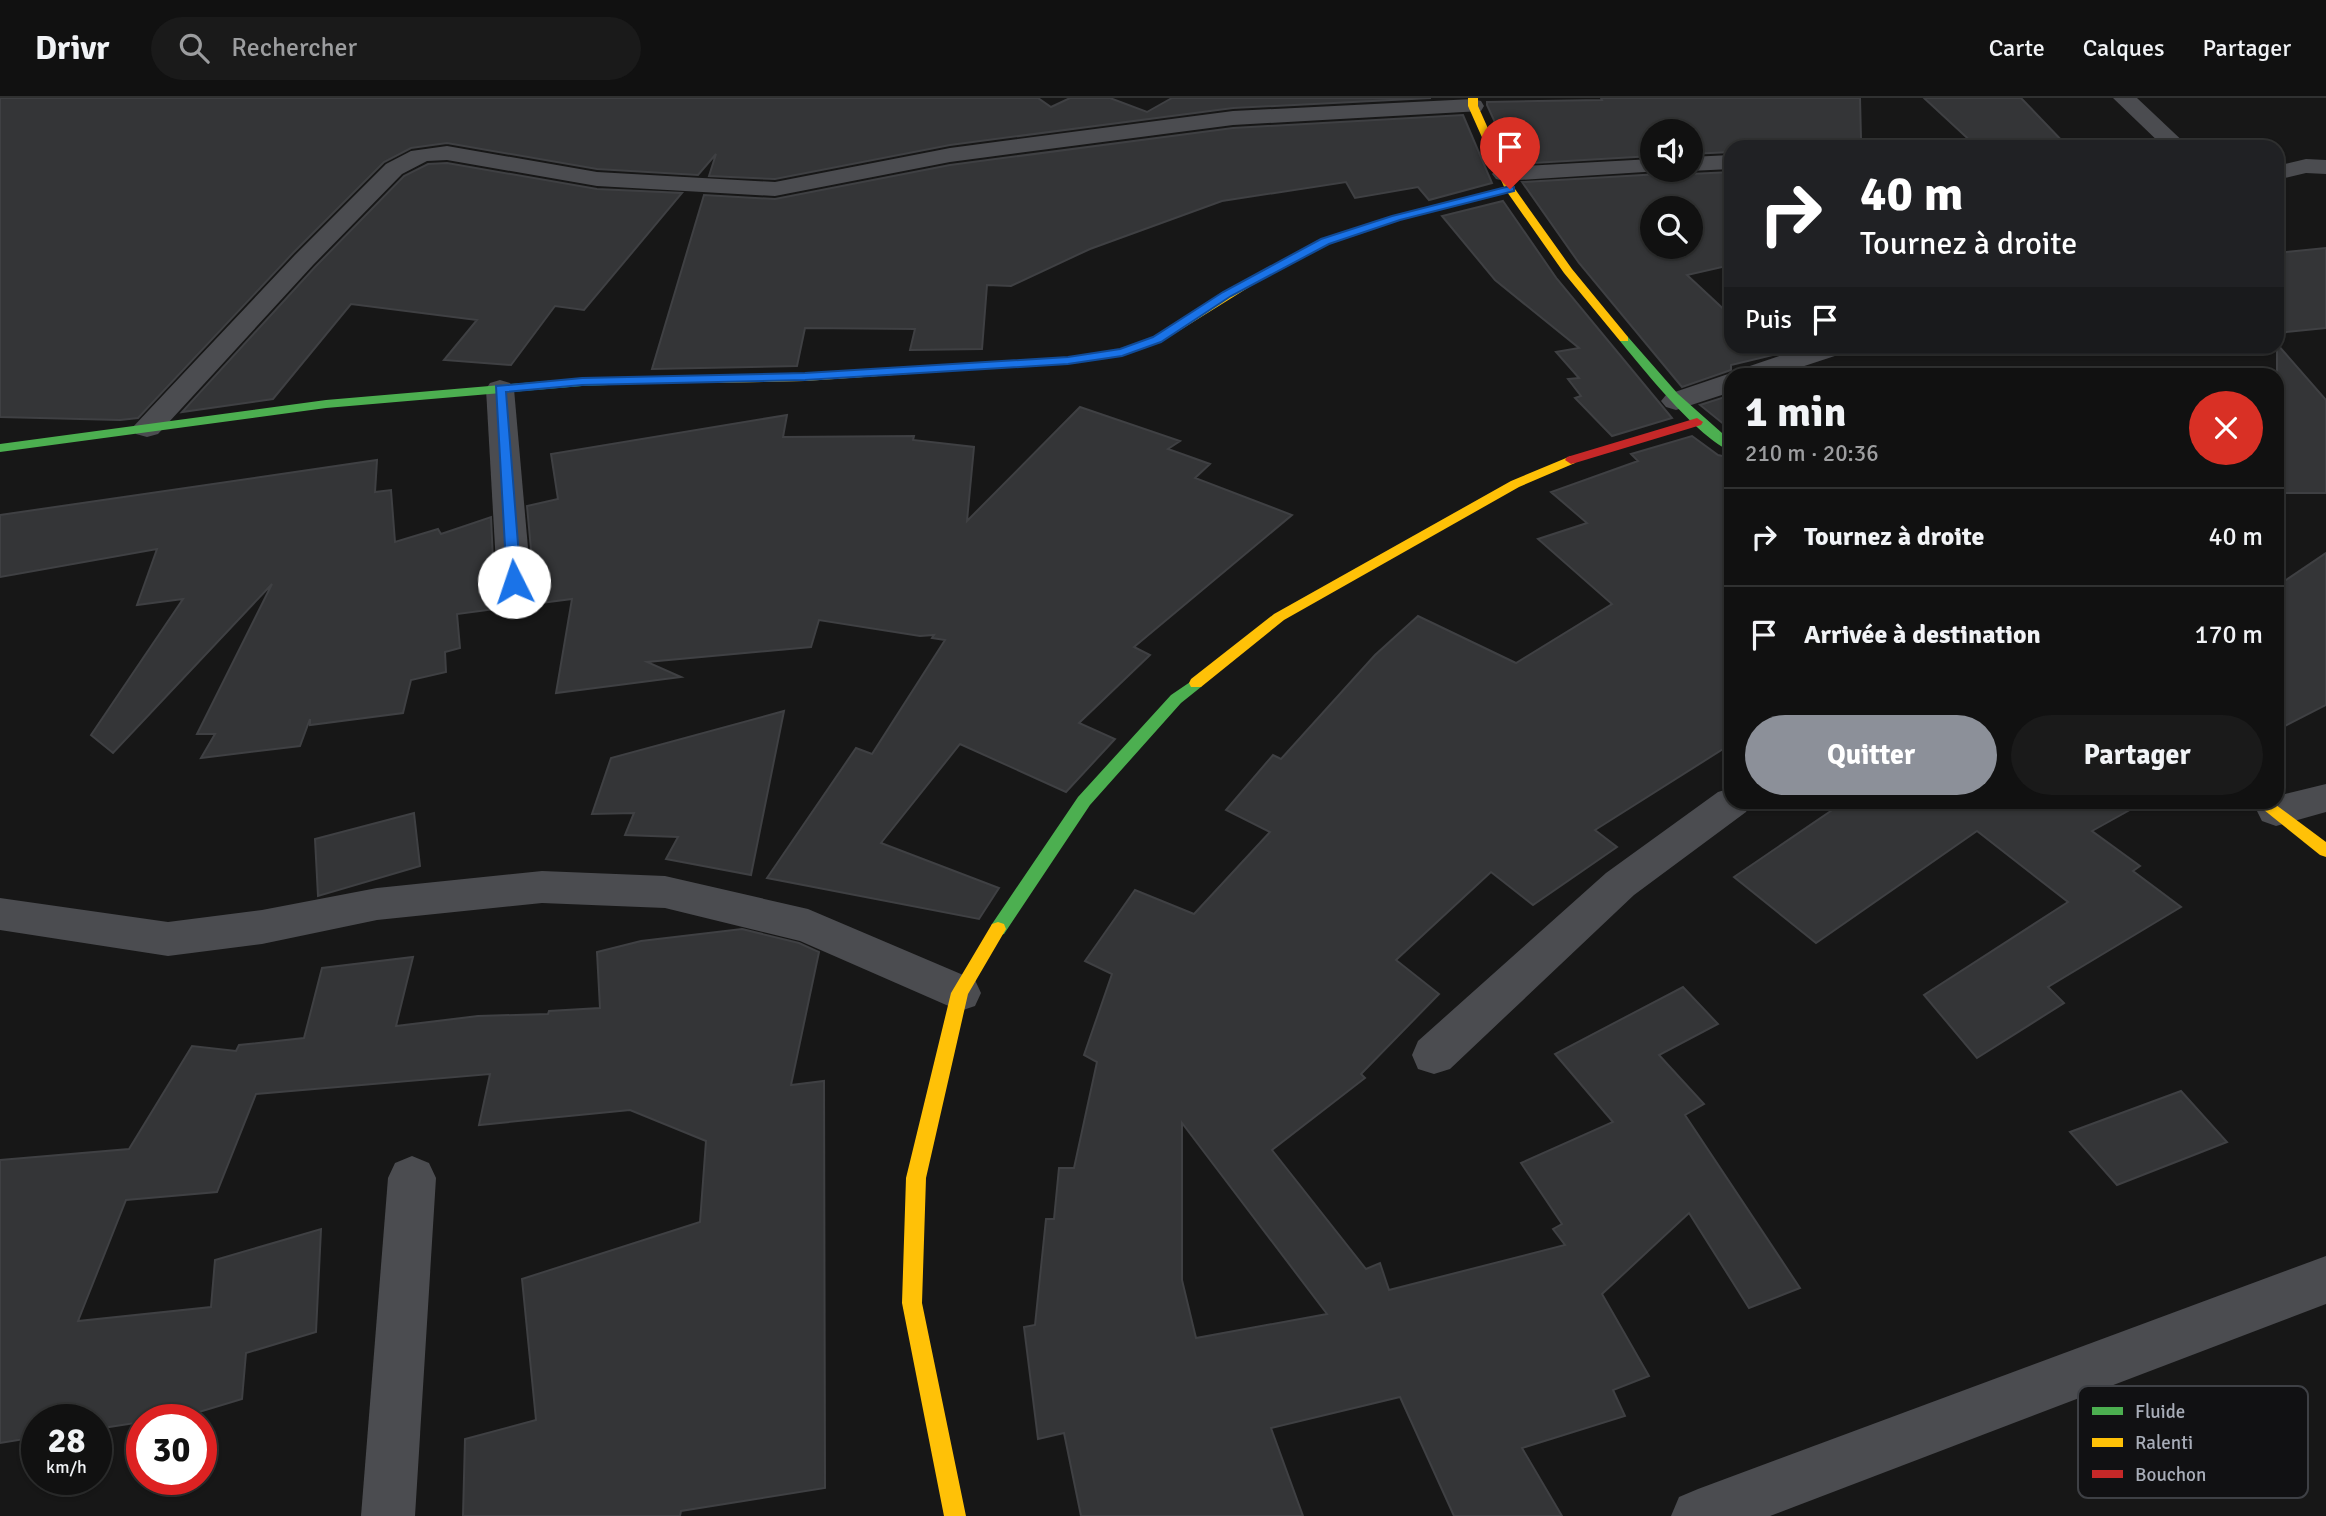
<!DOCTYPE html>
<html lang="fr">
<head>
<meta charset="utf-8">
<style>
  :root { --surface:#111; --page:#1a1a1a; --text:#f1f3f6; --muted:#9c9d9f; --line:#303131; --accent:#8c9099 }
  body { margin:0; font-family:Signika,sans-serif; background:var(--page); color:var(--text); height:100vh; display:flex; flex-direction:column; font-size:26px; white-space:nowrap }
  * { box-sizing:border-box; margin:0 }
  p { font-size:23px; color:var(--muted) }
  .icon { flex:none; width:38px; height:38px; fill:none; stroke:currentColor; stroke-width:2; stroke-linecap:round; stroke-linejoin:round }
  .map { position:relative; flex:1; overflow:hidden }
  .drawer { position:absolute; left:1724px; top:270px; width:560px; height:441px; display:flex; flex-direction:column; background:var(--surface); border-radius:21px; box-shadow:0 2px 5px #0004,0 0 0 2px var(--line) }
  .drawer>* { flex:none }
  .hud { position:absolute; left:1724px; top:42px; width:560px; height:214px; border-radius:21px; box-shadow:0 2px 5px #0004,0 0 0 2px var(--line); background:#202124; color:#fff; overflow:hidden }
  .tools { position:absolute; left:1640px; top:21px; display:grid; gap:14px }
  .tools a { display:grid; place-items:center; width:63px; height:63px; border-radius:50%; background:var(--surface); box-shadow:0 2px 5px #0004,0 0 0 2px var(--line); font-size:35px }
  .speed { position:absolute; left:21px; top:1306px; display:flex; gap:14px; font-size:35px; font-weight:700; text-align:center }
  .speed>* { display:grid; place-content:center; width:91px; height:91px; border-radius:50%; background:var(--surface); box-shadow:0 2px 5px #0004,0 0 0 2px var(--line); line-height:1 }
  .speed small { font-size:18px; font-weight:400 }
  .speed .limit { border:10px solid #d22; background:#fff; color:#111 }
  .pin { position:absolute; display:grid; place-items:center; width:60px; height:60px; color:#fff; margin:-72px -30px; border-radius:50% 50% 50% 0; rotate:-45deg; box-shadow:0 0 7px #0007 }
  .pin .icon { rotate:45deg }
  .me { position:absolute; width:77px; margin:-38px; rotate:356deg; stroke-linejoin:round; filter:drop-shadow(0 0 5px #0008) }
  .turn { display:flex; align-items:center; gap:24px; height:147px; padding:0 21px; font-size:32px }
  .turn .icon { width:91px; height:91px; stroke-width:2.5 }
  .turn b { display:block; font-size:49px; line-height:60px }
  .then { display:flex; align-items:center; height:66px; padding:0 21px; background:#0003; gap:14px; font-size:26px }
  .round { display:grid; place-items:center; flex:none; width:74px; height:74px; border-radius:37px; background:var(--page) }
  .headline { display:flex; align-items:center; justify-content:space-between; height:119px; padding:0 21px }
  h1 { font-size:42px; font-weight:700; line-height:52px }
  .primary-button { display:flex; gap:14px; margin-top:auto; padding:14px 21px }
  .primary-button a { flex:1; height:80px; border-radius:42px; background:var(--accent); color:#fff; font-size:28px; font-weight:700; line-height:80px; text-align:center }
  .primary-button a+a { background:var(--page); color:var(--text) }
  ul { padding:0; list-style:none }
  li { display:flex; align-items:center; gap:21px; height:98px; padding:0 21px; border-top:2px solid var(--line) }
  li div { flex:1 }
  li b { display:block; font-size:26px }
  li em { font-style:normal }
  header { display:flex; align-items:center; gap:42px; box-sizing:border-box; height:98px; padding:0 35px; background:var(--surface); border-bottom:2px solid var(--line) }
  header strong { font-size:33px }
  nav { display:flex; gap:38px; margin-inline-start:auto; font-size:24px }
  .search { width:490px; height:63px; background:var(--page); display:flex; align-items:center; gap:18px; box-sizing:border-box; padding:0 24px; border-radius:38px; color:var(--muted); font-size:26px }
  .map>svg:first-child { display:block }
</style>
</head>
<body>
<header>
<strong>Drivr</strong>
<div class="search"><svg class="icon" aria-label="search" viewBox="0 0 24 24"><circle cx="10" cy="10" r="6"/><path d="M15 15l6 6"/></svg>Rechercher</div>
<nav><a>Carte</a><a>Calques</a><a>Partager</a></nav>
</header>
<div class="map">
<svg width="2326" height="1418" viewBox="0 0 2326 1418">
  <rect width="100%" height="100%" fill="#171717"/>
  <g fill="#343537" stroke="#3f4043" stroke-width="2" fill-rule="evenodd">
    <polygon points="0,0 1038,0 1051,9 1070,0 1110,0 1147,14 1172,0 1431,0 1233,10 950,47 775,81 709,78 716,56 698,77 597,71 447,45 411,50 384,64 293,155 138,320 120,322 0,319"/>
    <polygon points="1601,0 1860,0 1861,41 1731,48 1731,54 1690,56 1690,33 1652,33 1652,58 1514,66 1487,7 1487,4 1602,2"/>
    <polygon points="1924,0 2021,0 2068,49 1977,49"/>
    <polygon points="1463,17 1492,85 1429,102 1418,89 1355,100 1346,84 1222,103 1090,151 1011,188 987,187 982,251 910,252 915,231 805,230 797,268 652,271 704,97 775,101 950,67 1233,30"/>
    <polygon points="447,65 597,91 682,95 584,212 555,208 511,267 444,262 477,222 351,206 273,301 182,314 315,169 404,78 428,66"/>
    <path d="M1662 72H1682L1690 76 1731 74V167L1687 177 1731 218V248H1763L1773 257 1731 267V272L1682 289 1579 165 1522 84 1660 76ZM1652 110H1690V149H1652Z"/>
    <polygon points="1503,103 1557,181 1672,320 1612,338 1575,300 1581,298 1568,281 1579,280 1556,254 1579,250 1495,182 1442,118"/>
    <polygon points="2326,150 2326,230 2277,235 2277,155"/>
    <polygon points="2277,246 2326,302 2326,395 2277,395"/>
    <polygon points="1731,297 1731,332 1700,307"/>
    <polygon points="1080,309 1180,343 1168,351 1210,366 1195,380 1292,417 1134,549 1150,557 1079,625 1115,641 1066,694 960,646 881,745 999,790 979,821 767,780 856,650 872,656 945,542 932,540 934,537 920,538 819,522 811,549 647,564 681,579 556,595 572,501 457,516 460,550 445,554 446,574 411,582 403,615 310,627 310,621 300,648 201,660 215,636 197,636 272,486 113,655 91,637 183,501 137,507 157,451 0,479 0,417 377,362 375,394 391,392 395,444 438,431 441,436 491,419 494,484 501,495 515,498 527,495 534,484 527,408 558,401 551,356 787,317 783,339 914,338 913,342 974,349 967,423"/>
    <path d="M1692 338 1718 357 1731 360V646L1595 732 1617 749 1533 807 1491 774 1396 862 1439 896 1361 976 1365 980 1272 1052 1366 1171 1380 1165 1389 1192 1565 1147 1553 1131 1562 1126 1521 1065 1613 1024 1555 956 1683 889 1718 926 1659 957 1704 1006 1685 1017 1800 1190 1749 1210 1689 1115 1602 1196 1649 1278 1613 1292 1625 1318 1522 1350 1562 1418H1454L1400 1299 1271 1330 1303 1418H1081L1064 1335 1038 1341 1024 1229 1035 1227 1046 1121H1054L1059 1070H1074L1097 964 1084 957 1112 876 1085 863 1135 792 1194 816 1270 734 1226 712 1273 657 1281 661 1375 557 1418 518 1516 565 1612 506 1538 441 1587 425 1551 394 1638 363 1631 356ZM1182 1025 1327 1216 1196 1240 1182 1182Z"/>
    <polygon points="2326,455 2326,607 2277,632 2277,488"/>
    <polygon points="784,613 751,777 666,761 678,739 625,737 634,715 592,716 611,660"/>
    <polygon points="1844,704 2144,704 2092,733 2140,768 2133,773 2181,809 2048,889 2064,905 1977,960 1924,897 2068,804 1977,733 1816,845 1734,779"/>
    <polygon points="414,715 420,768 318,798 315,741"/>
    <polygon points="742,831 799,845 819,854 791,987 824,983 825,1390 681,1413 680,1418 463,1418 465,1341 536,1322 522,1181 700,1124 706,1043 630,1012 479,1027 490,976 256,996 217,1094 126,1102 78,1223 211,1209 215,1162 321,1131 316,1234 246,1255 242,1301 189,1317 142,1321 142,1324 96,1331 96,1321 37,1321 37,1339 0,1345 0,1062 129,1051 192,948 236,953 239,947 304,940 322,870 413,859 396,928 478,918 548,916 549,913 600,910 597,854 641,843"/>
    <polygon points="2181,993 2227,1044 2117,1087 2070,1034"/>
  </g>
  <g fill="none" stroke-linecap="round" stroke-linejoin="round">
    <g fill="#4b4c50" fill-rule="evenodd">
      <polygon points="2113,0 2137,0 2189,49 2164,49"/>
      <polygon points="1473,1 1481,3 1484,8 1481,13 1233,27 950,64 775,98 597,88 447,62 427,63 402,76 313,167 158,336 147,339 136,336 132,330 295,157 386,66 411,53 447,48 597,74 775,84 950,50 1233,13"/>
      <polygon points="1731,57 1731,71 1690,73 1685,72 1690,72 1690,59"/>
      <polygon points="1652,61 1652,72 1660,73 1504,83 1496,81 1492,76 1496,71 1504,69"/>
      <polygon points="2306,61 2326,62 2326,76 2306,75 2277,82 2277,68"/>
      <polygon points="1808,248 1851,248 1847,254 1780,276 1740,276 1744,270"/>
      <polygon points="1731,275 1735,276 1731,276 1731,294 1676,312 1666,309 1661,303 1666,297"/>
      <polygon points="500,282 510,285 514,291 531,484 526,492 514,495 502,492 497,484 486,291 490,285"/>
      <polygon points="2326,686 2326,714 2276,728 2262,723 2257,713 2262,704 2277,704 2277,698"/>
      <polygon points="1731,690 1731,704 1751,704 1746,714 1634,797 1450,971 1434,976 1418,971 1412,957 1418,943 1606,775 1718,694"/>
      <polygon points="542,773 665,778 808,811 975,882 981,895 975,908 960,913 800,843 665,810 542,805 377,822 262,846 168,858 0,832 0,800 168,824 262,812 377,790"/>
      <polygon points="412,1058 429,1065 436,1080 415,1418 361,1418 388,1080 395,1065"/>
      <polygon points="2326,1158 2326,1206 1770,1418 1671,1418 1679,1399 1698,1391"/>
    </g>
    <g fill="#4caf50" fill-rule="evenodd">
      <path d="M1624 238 1628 239 1678 296 1731 343V353C1699 341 1643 271 1620 243V239Z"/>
      <polygon points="712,277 716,279 716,283 582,288 326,310 0,354 0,346 326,302 582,280"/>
      <polygon points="1196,580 1201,581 1203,585 1201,589 1181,605 1090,707 1004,836 998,838 992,836 990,831 992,826 1078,699 1171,597"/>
    </g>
    <g fill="#ffc107" fill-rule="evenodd">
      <polygon points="1468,0 1478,0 1478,8 1515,91 1572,171 1628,239 1628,243 1620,243 1564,175 1505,91 1468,8"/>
      <polygon points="1250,181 1255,184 1254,186 1161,244 1122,257 1068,265 805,283 712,285 706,281 712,277 805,275 1068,259 1120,251 1153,240"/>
      <polygon points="1571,358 1577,362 1575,365 1519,389 1284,522 1201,589 1191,589 1189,585 1191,581 1274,516 1511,383"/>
      <polygon points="2254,704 2272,704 2326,744 2326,759 2320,757"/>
      <polygon points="998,824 1004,826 1006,831 968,896 926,1080 922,1205 966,1418 944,1418 902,1205 906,1080 951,895 992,826"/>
    </g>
    <g fill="#c62828" fill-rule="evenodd">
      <polygon points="1510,88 1515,91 1514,93 1400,122 1329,145 1254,186 1245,184 1321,141 1392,118"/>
      <polygon points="1697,320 1703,324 1701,327 1575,365 1571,366 1565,362 1567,359"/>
    </g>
  </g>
  <polygon fill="#1a73e8" stroke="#114b97" stroke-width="2" points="1510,88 1514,89 1514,93 1400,122 1329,146 1231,198 1161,244 1122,258 1068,266 805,282 582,287 506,294 521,484 514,489 507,484 496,288 582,280 805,275 1068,259 1120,251 1153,239 1223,194 1321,141 1392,118"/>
  <rect x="2078" y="1288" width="230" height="112" rx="10" fill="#111113" stroke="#3e4045" stroke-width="2"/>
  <rect x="2092" y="1309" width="31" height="8" fill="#4caf50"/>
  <rect x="2092" y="1340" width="31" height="9" fill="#ffc107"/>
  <rect x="2092" y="1372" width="31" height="8" fill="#c62828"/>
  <g font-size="19" fill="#a8adb8">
    <text x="2135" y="1320">Fluide</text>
    <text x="2135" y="1351">Ralenti</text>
    <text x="2135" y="1383">Bouchon</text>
  </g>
</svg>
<div class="tools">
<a><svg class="icon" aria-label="sound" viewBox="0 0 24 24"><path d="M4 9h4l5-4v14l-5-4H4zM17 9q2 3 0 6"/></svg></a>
<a><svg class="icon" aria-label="search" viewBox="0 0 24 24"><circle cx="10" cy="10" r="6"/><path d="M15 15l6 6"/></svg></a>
</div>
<div class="speed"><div>28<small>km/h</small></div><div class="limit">30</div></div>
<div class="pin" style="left:1510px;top:91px;background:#d93025"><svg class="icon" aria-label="arrive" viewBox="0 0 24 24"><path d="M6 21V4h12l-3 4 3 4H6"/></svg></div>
<svg class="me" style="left:514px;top:484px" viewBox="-20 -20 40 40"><circle r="19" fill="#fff"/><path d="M0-13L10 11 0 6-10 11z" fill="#1a73e8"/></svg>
<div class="hud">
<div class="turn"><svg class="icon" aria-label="right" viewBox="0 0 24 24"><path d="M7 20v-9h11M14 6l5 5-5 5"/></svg><div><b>40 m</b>Tournez à droite</div></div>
<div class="then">Puis<svg class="icon" aria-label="arrive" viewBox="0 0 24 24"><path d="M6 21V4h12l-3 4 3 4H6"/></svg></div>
</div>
<section class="drawer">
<div class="headline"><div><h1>1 min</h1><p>210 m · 20:36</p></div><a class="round" style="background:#d93025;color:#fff"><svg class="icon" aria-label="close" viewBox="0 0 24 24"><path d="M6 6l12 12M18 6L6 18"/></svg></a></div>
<ul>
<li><svg class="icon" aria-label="right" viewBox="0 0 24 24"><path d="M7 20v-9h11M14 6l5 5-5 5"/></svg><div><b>Tournez à droite</b></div><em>40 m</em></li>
<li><svg class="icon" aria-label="arrive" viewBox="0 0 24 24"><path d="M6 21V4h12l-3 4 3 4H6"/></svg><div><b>Arrivée à destination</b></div><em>170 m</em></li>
</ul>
<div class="primary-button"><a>Quitter</a><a>Partager</a></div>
</section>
</div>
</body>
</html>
